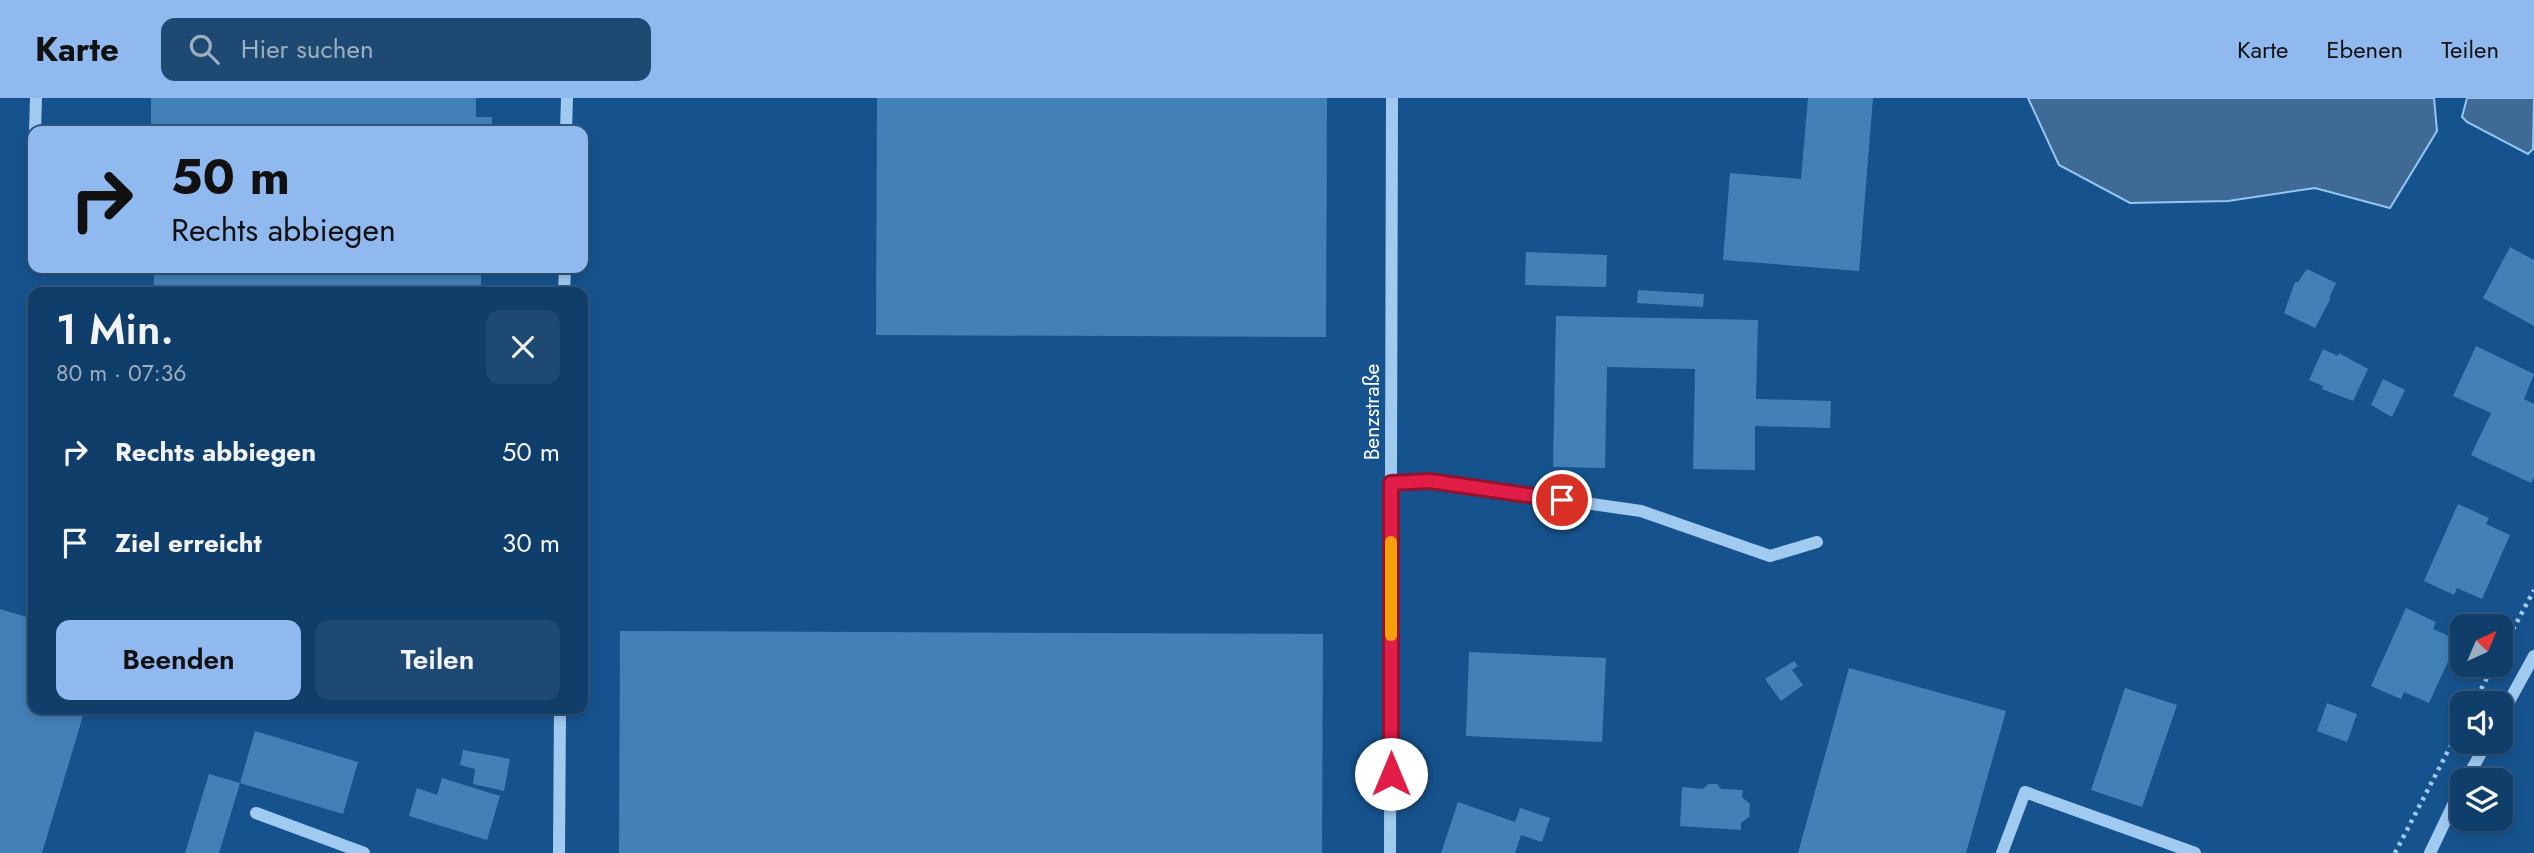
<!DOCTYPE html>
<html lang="de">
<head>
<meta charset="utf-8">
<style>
  :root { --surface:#103e6a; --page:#1e4972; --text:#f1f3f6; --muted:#9caec1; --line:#30577e; --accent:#90b9f0 }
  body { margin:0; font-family:Jost,sans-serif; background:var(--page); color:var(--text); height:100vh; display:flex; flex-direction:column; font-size:26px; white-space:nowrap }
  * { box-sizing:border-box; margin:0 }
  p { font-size:23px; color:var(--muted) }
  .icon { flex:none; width:38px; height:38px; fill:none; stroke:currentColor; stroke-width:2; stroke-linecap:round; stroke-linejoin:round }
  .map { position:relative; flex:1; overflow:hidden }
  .panel { position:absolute; left:28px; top:189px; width:560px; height:427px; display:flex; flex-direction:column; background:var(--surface); border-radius:14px; box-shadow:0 4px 10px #0003,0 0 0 2px var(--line) }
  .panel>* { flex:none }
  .guide { position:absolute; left:28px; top:28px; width:560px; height:147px; border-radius:14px; box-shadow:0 4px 10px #0003,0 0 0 2px var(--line); background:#90b9f0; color:#111; overflow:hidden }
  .needle { width:46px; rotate:44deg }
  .fabs { position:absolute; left:2450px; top:516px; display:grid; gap:14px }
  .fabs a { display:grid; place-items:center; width:63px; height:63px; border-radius:14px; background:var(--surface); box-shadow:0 4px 10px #0003,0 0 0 2px var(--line); font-size:35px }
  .pin { position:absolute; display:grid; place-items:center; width:60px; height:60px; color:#fff; margin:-30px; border:4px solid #fff; border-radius:50%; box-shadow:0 2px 7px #0007 }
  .me { position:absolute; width:77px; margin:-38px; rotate:0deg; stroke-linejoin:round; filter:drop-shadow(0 0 5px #0008) }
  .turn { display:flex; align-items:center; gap:24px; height:147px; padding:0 28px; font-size:32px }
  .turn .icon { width:91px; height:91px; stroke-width:2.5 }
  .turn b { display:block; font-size:49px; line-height:60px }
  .round { display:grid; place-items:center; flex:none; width:74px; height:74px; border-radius:14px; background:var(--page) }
  .headline { display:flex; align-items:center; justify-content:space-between; height:119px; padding:0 28px }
  h1 { font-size:42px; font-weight:600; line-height:52px }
  .cta { display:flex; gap:14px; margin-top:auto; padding:14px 28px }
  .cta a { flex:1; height:80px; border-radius:14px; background:var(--accent); color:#111; font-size:28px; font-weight:600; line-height:80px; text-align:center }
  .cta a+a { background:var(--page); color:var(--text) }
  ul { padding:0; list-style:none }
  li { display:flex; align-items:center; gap:21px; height:91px; padding:0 28px }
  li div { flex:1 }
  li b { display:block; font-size:26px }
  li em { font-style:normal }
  header { display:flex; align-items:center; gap:42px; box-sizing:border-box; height:98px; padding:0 35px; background:var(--accent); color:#111 }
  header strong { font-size:33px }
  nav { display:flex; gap:38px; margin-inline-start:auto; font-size:24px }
  .search { width:490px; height:63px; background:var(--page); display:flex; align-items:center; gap:18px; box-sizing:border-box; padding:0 24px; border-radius:14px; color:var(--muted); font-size:26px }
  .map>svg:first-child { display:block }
</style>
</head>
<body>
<header>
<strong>Karte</strong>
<div class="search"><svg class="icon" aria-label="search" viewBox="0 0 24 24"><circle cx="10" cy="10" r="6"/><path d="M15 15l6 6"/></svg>Hier suchen</div>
<nav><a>Karte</a><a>Ebenen</a><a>Teilen</a></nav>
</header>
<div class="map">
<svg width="2534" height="755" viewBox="0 0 2534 755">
  <rect width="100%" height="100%" fill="#16538e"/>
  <g fill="#3e6a95" stroke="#93c6f3" stroke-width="2">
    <polygon points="2028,0 2434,0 2437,33 2390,110 2315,90 2228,103 2130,105 2059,67"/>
    <polygon points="2467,0 2534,0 2533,51 2528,56 2467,24 2462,19"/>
  </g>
  <g fill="#4380b8">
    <polygon points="151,0 476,0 476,19 492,19 492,33 151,33"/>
    <polygon points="877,0 1327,0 1326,239 876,237"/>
    <polygon points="1808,0 1873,0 1859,173 1723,162 1730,75 1801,81"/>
    <polygon points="2510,149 2534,162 2534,228 2483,200"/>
    <polygon points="1526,154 1607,157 1606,189 1525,187"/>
    <rect x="154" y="170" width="327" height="24"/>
    <polygon points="2307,171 2336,185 2329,200 2331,200 2315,230 2284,215 2295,184 2298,184"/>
    <polygon points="1638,192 1704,196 1703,209 1637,205"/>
    <polygon points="1556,218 1758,222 1756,301 1831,303 1830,330 1755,328 1755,372 1693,371 1695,271 1607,269 1605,370 1553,369"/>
    <polygon points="2476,248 2534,276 2524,301 2534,306 2534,379 2531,385 2471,357 2491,315 2453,298"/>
    <polygon points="2323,251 2338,258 2339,255 2368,271 2353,303 2322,291 2323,288 2309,282"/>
    <polygon points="2383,281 2405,292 2392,319 2371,307"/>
    <rect x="26" y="315" width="7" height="108"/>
    <polygon points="2458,406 2489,420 2486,426 2510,437 2482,501 2457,490 2454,497 2424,483"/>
    <polygon points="2406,510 2436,524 2433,531 2458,542 2429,605 2404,594 2401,601 2371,588"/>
    <polygon points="0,511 33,521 33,611 85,611 42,755 0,755"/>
    <polygon points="620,533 1323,536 1322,755 619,755"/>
    <polygon points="1469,554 1606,560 1602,644 1466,638"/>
    <polygon points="1794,563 1798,568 1792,572 1803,587 1781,603 1765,581"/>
    <polygon points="1849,570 2006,613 1966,755 1798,755"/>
    <polygon points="2125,590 2177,607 2142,709 2091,692"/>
    <polygon points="2327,605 2357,616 2347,644 2317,633"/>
    <polygon points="255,633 358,664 343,716 240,685 219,755 185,755 209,676 240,685"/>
    <polygon points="463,652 510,661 504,693 473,686 475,671 460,667"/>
    <polygon points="442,680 500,698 487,742 409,718 417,690 437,697"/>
    <polygon points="1708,686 1717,686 1721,691 1743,692 1742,699 1750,706 1749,719 1741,725 1741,732 1680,728 1682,689 1703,691"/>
    <polygon points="1458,704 1515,724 1520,710 1550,720 1542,744 1521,737 1515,755 1441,755"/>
  </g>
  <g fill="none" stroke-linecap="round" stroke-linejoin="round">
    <g stroke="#a1caf0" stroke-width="4.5" stroke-dasharray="3.5 5" stroke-linecap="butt">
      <polyline points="2501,554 2534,492"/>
      <polyline points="2473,606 2494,567"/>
      <polyline points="2395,755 2462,626"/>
    </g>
    <g stroke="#a1caf0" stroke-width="12">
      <polyline points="35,33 36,0"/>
      <polyline points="566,33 567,0"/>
      <polyline points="564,194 565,170"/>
      <polyline points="1391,385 1430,383 1641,413 1770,458 1817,444"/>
      <polyline points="2501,618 2534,558"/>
      <polyline points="2466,682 2487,644"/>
      <polyline points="256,715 364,755"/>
      <polyline points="559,755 560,611"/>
      <polyline points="1390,755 1392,0"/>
      <polyline points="2002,755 2025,694 2195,755"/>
      <polyline points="2430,755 2462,688"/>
    </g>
  </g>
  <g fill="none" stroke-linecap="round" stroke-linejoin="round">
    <g stroke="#92132f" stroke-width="18">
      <polyline id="route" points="1391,676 1391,385 1430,383 1562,402"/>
    </g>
    <use href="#route" stroke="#e11d48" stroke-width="12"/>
    <polyline stroke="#f59e0b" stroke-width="12" points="1391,537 1391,444"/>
  </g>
  <g text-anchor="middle" stroke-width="5" stroke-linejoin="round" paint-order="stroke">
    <g font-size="21" fill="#fff" stroke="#16538e">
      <text transform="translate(1372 314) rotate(-90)" y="7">Benzstraße</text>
    </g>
  </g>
</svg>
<div class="fabs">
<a><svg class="needle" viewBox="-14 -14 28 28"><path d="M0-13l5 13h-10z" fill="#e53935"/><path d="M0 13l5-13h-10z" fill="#9caec1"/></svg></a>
<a><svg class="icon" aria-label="sound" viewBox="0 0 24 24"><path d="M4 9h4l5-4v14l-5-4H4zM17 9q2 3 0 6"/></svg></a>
<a><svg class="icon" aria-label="layers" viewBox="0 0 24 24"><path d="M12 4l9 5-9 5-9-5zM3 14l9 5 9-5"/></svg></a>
</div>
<div class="pin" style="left:1562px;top:402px;background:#d93025"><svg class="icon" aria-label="arrive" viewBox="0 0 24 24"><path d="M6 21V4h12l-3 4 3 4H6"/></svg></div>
<svg class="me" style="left:1391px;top:676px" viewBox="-20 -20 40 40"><circle r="19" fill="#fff"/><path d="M0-13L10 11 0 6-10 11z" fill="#e11d48"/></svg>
<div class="guide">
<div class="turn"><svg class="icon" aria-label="right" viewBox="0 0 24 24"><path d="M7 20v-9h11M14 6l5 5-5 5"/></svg><div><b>50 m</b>Rechts abbiegen</div></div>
</div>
<section class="panel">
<div class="headline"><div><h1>1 Min.</h1><p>80 m · 07:36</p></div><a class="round"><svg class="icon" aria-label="close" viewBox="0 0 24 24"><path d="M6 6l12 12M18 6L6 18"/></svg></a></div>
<ul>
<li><svg class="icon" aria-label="right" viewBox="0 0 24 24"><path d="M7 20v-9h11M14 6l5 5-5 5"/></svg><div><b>Rechts abbiegen</b></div><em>50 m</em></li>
<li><svg class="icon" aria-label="arrive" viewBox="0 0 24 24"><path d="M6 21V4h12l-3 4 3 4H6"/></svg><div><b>Ziel erreicht</b></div><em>30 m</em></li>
</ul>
<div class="cta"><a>Beenden</a><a>Teilen</a></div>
</section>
</div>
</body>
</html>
